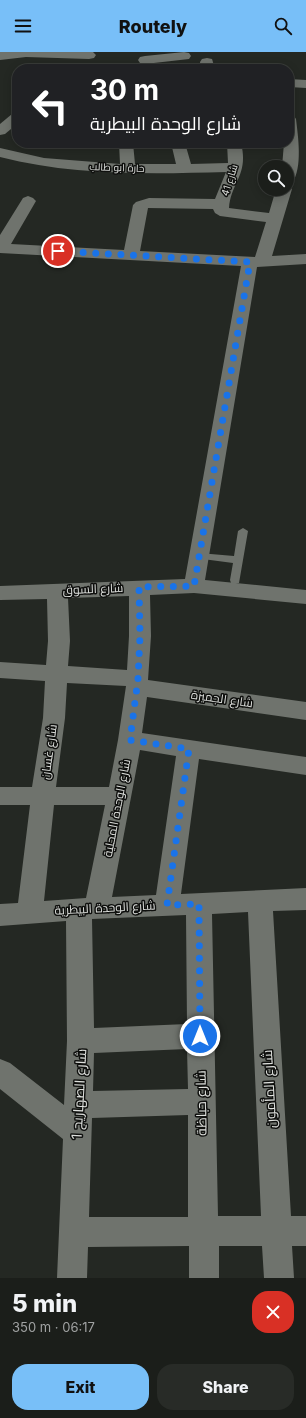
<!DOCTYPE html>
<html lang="en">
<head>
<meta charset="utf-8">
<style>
  :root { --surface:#1b1e1a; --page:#282b27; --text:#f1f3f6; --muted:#a0a2a2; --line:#393c39; --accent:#78bff8 }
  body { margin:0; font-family:Inter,Cairo,sans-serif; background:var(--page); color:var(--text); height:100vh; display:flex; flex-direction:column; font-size:15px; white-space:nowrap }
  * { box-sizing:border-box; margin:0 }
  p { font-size:13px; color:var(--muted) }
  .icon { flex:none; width:22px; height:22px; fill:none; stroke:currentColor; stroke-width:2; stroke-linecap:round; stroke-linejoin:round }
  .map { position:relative; height:1226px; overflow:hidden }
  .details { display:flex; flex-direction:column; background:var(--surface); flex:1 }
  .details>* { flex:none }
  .top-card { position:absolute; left:12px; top:12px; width:282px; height:84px; border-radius:16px; box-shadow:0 2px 10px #0003,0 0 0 1px var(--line); background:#202124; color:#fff; overflow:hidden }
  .fabs { position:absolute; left:258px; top:108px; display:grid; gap:8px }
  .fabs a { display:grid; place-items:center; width:36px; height:36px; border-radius:50%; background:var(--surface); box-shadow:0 2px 10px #0003,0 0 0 1px var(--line); font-size:20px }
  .pin { position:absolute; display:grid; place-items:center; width:34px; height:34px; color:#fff; margin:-17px; border:2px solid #fff; border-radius:50%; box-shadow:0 1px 4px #0007 }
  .me { position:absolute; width:44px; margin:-22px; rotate:0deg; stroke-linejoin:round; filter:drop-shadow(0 0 3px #0008) }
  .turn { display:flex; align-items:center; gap:14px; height:84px; padding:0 12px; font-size:18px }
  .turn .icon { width:52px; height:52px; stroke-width:2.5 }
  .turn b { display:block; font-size:28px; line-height:34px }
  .round { display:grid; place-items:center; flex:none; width:42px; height:42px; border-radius:16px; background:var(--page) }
  .headline { display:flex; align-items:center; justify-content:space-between; height:68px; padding:0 12px }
  h1 { font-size:24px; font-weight:800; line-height:30px }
  .action { display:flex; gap:8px; margin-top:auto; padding:8px 12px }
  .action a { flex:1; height:46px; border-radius:16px; background:var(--accent); color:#111; font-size:16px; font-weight:800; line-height:46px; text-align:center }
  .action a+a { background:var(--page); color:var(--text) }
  header { display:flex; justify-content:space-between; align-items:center; height:52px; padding:0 12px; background:var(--accent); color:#111; font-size:18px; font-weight:800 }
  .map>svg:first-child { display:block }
</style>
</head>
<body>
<header><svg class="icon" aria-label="menu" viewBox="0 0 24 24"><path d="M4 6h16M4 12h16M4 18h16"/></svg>Routely<svg class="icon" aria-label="search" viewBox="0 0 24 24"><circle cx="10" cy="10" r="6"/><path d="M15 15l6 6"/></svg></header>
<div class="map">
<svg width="306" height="1226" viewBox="0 0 306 1226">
  <rect width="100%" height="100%" fill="#242823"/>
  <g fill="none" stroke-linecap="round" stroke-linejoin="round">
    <polygon fill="#6f736d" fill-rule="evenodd" points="243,476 248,479 239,531 231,531 230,528 233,511 195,506 194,504 199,501 234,504 238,479"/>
    <g fill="#6f736d" fill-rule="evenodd">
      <polygon points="0,0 93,0 96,3 94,6 89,7 26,5 0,8"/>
      <polygon points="184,0 189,1 191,4 189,7 145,12 140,11 138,8 140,5 145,4"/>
      <polygon points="207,6 212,7 215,17 201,17 200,10 202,7"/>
      <polygon points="289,27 306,28 306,36 289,35"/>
      <polygon points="17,61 17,72 5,82 0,83 0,72 12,62"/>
      <path d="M289 63 294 64 296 67C298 84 303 116 292 131L287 133V115H282L284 91H289Z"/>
      <path d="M119 91H133L135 112H176L171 91H185L191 112 228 111 227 91H241C249 123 231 130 229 156L269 161 276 137H287V133L289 134 292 137 272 204 306 202V212L257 215 205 528 306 538V552L194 541 150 543 151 584 148 628 306 650V668L147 645 142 681 306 705V723L199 707 181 842 306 836V858L273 859 291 1164H306V1194H292L294 1226H264L262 1194H219V1226H189V1194L88 1195 87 1226H57L63 1087 0 1037V1007L10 1011 64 1053 67 989 66 869 0 874V852L18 851 30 753H0V735H32L43 666 45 629 0 626V610L46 613 48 589 47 547 0 548V534L185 527 241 214 0 201V183L23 146 28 144 33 146 36 149 11 192 124 198 133 153 136 150 149 146 215 147 226 120C151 122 74 124 0 105V96L44 106 120 112ZM148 156 213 157 215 161 220 164 266 170 255 205 140 199ZM129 544V584L127 618 68 614 70 589 68 546ZM67 631 126 634 118 688 109 735H56L65 666ZM140 698 176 704 156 843 112 845ZM54 753H105L86 846 44 849ZM248 860 261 1164H218L212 862ZM186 863 187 972 94 976 92 867ZM187 997 188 1037 93 1039 94 1001ZM188 1063V1165H89L92 1066Z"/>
    </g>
  </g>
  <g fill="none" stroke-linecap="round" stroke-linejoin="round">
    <polyline stroke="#1a73e8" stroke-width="7" stroke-dasharray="0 12.6" points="58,199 250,210 194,534 139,535 140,584 138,627 130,688 189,697 167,853 199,852 200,984"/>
  </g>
  <g text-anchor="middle" stroke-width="3" stroke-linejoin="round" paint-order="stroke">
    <g font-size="10" fill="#dee0dd" stroke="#0f100e">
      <text transform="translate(117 115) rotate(2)" y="4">حارة ابو طالب</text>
      <text transform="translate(229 128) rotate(-72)" y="4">شارع 41</text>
    </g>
    <g font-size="12" fill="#dee0dd" stroke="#0f100e">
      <text transform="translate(93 537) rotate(-2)" y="4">شارع السوق</text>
      <text transform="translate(222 647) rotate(8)" y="4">شارع الجميزة</text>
      <text transform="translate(49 700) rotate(-82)" y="4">شارع غسان</text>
      <text transform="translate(117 756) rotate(-79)" y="4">شارع الوحدة المحلية</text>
      <text transform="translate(105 856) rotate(-3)" y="4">شارع الوحدة البيطرية</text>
    </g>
    <g font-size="14" fill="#dee0dd" stroke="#0f100e">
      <text transform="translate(269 1037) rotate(-93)" y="5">شارع المأمون</text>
      <text transform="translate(79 1042) rotate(-87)" y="5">شارع الصهاريج 1</text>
      <text transform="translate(201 1051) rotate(-91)" y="5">شارع حباظة</text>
    </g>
  </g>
</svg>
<div class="fabs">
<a><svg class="icon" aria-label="search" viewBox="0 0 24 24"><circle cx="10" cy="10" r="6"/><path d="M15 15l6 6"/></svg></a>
</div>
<div class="pin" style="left:58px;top:199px;background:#d93025"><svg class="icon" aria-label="arrive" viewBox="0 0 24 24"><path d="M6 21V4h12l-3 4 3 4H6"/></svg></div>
<svg class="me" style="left:200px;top:984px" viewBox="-20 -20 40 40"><circle r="17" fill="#1a73e8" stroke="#fff" stroke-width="3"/><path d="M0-11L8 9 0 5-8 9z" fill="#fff"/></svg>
<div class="top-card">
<div class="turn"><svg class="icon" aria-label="left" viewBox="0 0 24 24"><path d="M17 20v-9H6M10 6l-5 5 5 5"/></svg><div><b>30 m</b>شارع الوحدة البيطرية</div></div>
</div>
</div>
<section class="details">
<div class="headline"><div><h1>5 min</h1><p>350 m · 06:17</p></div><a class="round" style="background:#d93025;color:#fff"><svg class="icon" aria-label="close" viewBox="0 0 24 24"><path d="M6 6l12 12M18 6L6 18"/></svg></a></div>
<div class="action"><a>Exit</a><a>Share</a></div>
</section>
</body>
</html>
